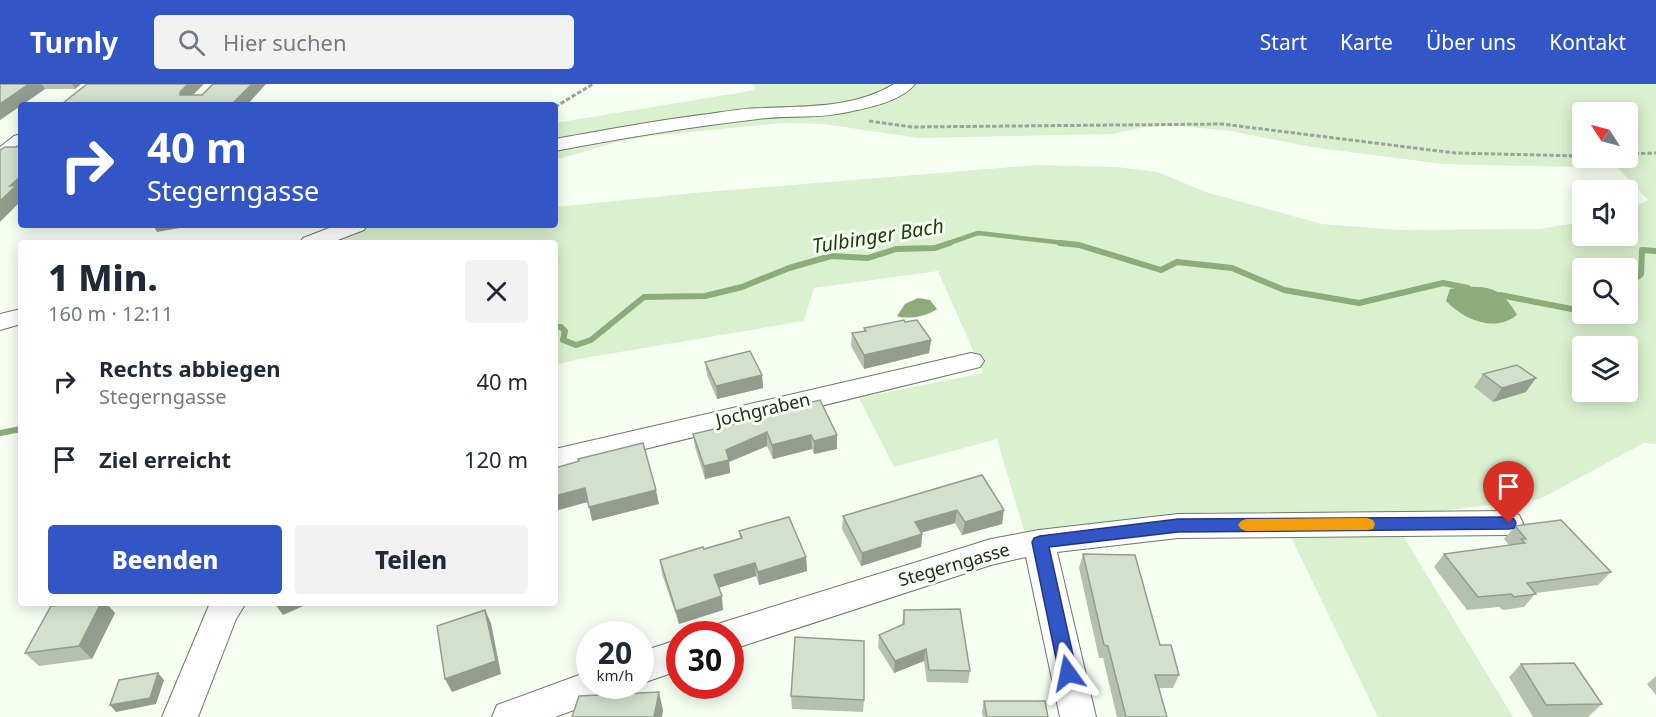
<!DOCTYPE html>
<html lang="de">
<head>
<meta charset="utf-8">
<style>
  :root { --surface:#fff; --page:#f2f2f3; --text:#1f2937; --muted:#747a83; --accent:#3356c7 }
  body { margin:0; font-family:"Noto Sans",sans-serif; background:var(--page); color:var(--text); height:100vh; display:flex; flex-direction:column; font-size:22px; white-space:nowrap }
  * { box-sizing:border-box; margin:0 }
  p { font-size:20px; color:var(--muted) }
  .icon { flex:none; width:33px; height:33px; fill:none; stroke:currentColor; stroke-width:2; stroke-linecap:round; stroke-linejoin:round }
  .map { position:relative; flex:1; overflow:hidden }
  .drawer { position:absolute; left:18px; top:156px; width:540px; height:366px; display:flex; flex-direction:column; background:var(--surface); border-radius:6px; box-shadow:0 3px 15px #0003 }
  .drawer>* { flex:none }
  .top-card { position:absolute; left:18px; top:18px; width:540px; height:126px; border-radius:6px; box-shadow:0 3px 15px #0003; background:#3356c7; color:#fff; overflow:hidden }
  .needle { width:39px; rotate:306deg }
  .buttons { position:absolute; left:1572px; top:18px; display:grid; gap:12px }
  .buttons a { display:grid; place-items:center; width:66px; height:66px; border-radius:6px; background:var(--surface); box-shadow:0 3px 15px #0003; font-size:30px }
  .speed { position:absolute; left:576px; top:537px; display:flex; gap:12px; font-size:30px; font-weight:700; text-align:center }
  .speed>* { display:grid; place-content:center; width:78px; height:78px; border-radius:50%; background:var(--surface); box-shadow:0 3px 15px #0003; line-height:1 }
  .speed small { font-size:15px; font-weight:400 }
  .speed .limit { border:9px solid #d22; background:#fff; color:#111 }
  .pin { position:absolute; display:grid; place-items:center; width:51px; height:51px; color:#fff; margin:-62px -26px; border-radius:50% 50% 50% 0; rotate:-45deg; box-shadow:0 0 6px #0007 }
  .pin .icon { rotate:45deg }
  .me { position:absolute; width:66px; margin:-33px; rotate:348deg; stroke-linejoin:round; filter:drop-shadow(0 0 4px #0008) }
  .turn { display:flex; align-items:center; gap:21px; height:126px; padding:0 30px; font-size:27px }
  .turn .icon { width:78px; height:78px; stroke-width:2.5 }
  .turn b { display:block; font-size:42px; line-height:51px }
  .round { display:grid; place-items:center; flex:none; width:63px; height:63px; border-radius:6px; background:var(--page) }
  .summary { display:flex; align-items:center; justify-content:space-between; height:102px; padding:0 30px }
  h1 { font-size:36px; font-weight:800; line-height:45px }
  .action { display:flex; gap:12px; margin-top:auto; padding:12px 30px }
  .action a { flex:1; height:69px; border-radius:6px; background:var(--accent); color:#fff; font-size:24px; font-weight:800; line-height:69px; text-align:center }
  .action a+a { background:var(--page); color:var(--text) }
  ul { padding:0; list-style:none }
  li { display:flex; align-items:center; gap:18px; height:78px; padding:0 30px }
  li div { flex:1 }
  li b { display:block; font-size:22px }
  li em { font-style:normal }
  header { display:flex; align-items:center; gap:36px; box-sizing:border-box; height:84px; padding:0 30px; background:var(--accent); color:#fff }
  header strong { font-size:28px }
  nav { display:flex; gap:33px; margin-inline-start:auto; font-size:21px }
  .search { width:420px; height:54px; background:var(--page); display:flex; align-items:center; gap:15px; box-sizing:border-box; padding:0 21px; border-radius:6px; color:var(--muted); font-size:22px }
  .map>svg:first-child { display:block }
</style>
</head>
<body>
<header>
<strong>Turnly</strong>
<div class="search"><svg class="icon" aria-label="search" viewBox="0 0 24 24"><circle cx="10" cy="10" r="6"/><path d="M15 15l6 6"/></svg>Hier suchen</div>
<nav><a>Start</a><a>Karte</a><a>Über uns</a><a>Kontakt</a></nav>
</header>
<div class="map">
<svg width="1656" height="633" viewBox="0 0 1656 633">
  <rect width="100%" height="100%" fill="#f6fff2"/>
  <g fill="#daf1cf" fill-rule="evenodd">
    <path d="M752 0H1656V360L1644 359 1540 415 1398 432 1209 428 1024 447 997 355 894 383 859 314 983 289 938 187 814 204 804 237 579 275 555 281V159H319L361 141H555V123L694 109 1036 81 1117 83 1157 88 1206 108 1322 140 1401 146 1539 145 1582 138V152H1628V126L1648 116 1618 84 1443 80 1311 63 1231 47 1178 42 1144 43 1113 50 918 54 824 40 782 39 651 52 617 58 555 76V39L756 6ZM1582 28H1628V74H1582ZM1582 184H1628V230H1582ZM1582 262H1628V308H1582Z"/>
    <polygon points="1288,447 1402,450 1513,633 1378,633"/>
  </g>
  <g fill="#8cac7b">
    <path d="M1462 203C1492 202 1502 205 1517 231 1495 249 1464 236 1446 217L1450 205Z"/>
    <path d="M918 214 930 216 937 225C928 232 908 236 897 232L905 220Z"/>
  </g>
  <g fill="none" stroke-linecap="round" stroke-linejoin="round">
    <polyline stroke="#8cac7b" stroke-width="4.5" points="946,160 978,149 1073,160"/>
    <g stroke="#8cac7b" stroke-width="6">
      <polyline points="1060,159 1079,161 1161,186 1177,178 1232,184 1284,206 1359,219 1443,199 1468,204"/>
      <polyline points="1628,200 1641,190 1642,166 1656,167"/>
      <polyline points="1500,211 1582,227"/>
      <polyline points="555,243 561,243 565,247 563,256 576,261 591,256 644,213 705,212 742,203 789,184 831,172 868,174 896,165 935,164 950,159"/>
      <polyline points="0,349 21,345"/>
    </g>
    <g stroke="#6d7967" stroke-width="2">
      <g id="minor">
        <path d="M894 0H915C902 17 868 24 848 28 818 35 788 31 758 35 689 43 622 54 555 67V55C606 46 657 36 709 30 728 27 746 24 764 24 808 22 855 24 894 0Z"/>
        <polygon points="21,50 21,65 7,77 0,79 0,63 14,52"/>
        <polygon points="337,141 367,141 364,146 330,159 300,159 303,154"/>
        <polygon points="21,225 21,240 0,246 0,230"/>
        <polygon points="971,269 980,271 984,277 980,283 555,387 555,365"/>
        <polygon points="1508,427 1519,431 1523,439 1519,447 1508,451 1178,454 1057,468 1096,633 1060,633 1026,473 991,481 730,566 730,550 713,550 718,540 730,536 991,455 1039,446 1178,430"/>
        <polygon points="210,519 246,519 236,535 198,633 162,633"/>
        <polygon points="680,555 680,586 640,600 640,568"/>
        <polygon points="590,587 590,602 612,602 607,614 555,633 492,633 497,621"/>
      </g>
    </g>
    <g stroke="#9da59a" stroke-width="3" stroke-dasharray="4.5 2" stroke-linecap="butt">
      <polyline points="555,23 593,0"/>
      <polyline points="869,37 912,43 1222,40 1455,69 1582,72"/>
      <polyline points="1628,70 1656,69"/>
    </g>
    <use href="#minor" fill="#fff" fill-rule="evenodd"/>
  </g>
  <g fill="#b5c1af">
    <polygon points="0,0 81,0 75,5 45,5 0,36"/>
    <polygon points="905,238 931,256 929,269 864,285 851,262 852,249 864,247 864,244"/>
    <polygon points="705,278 762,291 763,304 717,315 707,291"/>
    <polygon points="1483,290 1526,308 1493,318 1474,303"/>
    <polygon points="759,331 837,351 837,365 814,370 812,365 773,375 767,362 729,378 730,389 705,395 695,363 693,350 760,335"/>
    <polygon points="982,391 1002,440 962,451 955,439 921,449 922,450 921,463 861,482 842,445 843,432"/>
    <polygon points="1515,442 1611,488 1598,501 1536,509 1524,523 1503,526 1499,523 1467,526 1434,483 1444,470 1509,461 1504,455"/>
    <polygon points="739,447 806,473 807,487 759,501 756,492 718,504 723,526 679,540 662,490 660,476 740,455"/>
    <polygon points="1083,470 1160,561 1179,591 1173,604 1159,604 1167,633 1117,633 1103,574 1099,574 1079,484"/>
    <polygon points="78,519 106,519 115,529 92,575 39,582 25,569"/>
    <polygon points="904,526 970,587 968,599 927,598 924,577 894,589 878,563 879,551 902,541"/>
    <polygon points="1521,580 1602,620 1588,633 1533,633 1509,593"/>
    <polygon points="1656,592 1656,611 1647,600"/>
    <polygon points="791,612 864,616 863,628 792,625"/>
    <polygon points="984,617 1048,633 983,633 982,628"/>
  </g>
  <g fill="#939d8f">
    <polygon points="29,0 42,0 45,5 0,36 0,20"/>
    <polygon points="72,0 81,0 75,5"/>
    <polygon points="188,0 204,0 185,19 180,11 180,8"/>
    <polygon points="252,0 266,0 247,21 231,21"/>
    <polygon points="21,92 21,117 0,138 0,117 10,102"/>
    <polygon points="153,141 197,141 157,148"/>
    <polygon points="931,256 929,269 864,285 864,271"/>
    <polygon points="762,291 763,304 717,315 716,302"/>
    <polygon points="1536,294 1526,308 1493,318 1502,304"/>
    <polygon points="767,348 767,362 729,378 730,389 705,395 704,382 726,366"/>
    <polygon points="811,351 812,365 773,375 772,361"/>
    <polygon points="837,351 837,365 814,370 814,357"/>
    <polygon points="585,404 588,418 555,427 555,412"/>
    <polygon points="656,406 659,420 592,437 589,423"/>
    <polygon points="957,426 955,439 913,451 915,438"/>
    <polygon points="1004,426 1002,440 962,451 965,438"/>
    <polygon points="922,450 921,463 861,482 862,469"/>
    <polygon points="806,473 807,487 759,501 758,488"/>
    <polygon points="755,479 756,492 715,505 714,491"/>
    <polygon points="722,512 723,526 679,540 676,527"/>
    <polygon points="101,519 106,519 115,529 92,575 79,562"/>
    <polygon points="277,519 310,519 283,531 275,520"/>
    <polygon points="485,526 491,539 501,590 452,608 445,595"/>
    <polygon points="926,565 924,577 894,589 895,577"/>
    <polygon points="158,589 164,596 156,620 116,628 110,621"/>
    <polygon points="659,608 663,626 662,633 654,633"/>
  </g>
  <g fill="#d2e0cc" stroke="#939d8f" stroke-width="1.5">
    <polygon points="0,0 29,0 0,20"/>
    <polygon points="87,0 188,0 180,8 180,11 202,11 213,0 252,0 231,21 64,21 67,19 63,19"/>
    <polygon points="21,59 21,92 10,102 17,101 0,117 0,66 5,63 16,63"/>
    <polygon points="904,236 905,238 917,236 931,256 864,271 852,249 866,247 864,244"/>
    <polygon points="750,267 762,291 716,302 705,278"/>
    <polygon points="1517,281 1536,294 1502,304 1483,290"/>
    <polygon points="820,316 837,351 814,357 811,351 772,361 767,348 726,366 729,376 704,382 693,350 761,334 759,331"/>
    <polygon points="643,359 656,406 589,423 585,404 555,412 555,384 579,377 578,375"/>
    <polygon points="982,391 1004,426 965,438 957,426 915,438 922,450 862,469 843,432"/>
    <polygon points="789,433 806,473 758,488 755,479 714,491 722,512 676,527 660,476 703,463 704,465 742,454 739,447"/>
    <polygon points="1561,436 1611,488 1527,499 1536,510 1514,513 1511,510 1478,513 1444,470 1525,459 1521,455 1526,455 1515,442"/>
    <polygon points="1083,470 1135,471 1160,561 1171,561 1179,591 1155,591 1167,633 1126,633 1108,562 1104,561"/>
    <polygon points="78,519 101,519 79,562 25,569 51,522"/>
    <polygon points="960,525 970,587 929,586 926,565 895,577 879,551 904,540 904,526"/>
    <polygon points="485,526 496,577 445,595 437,542"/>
    <polygon points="795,553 864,557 864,616 791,612"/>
    <polygon points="1574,579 1602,620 1546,621 1521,580"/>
    <polygon points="158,589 150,614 110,621 119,596"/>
    <polygon points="659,608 654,633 572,633 579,612"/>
    <polygon points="984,617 1045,617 1048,633 987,633"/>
  </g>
  <polygon fill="#3356c7" stroke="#213881" stroke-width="1.5" points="1509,433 1514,435 1516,439 1514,444 1509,445 1178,448 1049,463 1077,589 1074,595 1068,597 1062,595 1059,589 1032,458 1034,454 1040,452 1178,435"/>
  <polygon fill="#f59e0b" points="1367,434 1373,436 1375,440 1373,445 1367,446 1246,447 1241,445 1238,441 1241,437 1246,435"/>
  <g text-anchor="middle" stroke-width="6" stroke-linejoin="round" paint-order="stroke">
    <g font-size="18" fill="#252b23" stroke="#f6fff2">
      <text transform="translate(763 326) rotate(-13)" y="6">Jochgraben</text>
      <text transform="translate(954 481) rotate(-16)" y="6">Stegerngasse</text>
    </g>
    <g font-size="20" font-style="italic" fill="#1e3d08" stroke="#f6fff2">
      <text transform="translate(878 152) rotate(-9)" y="7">Tulbinger Bach</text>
    </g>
  </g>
</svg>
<div class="buttons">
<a><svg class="needle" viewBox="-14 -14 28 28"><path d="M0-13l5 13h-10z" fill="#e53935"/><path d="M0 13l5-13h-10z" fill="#747a83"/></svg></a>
<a><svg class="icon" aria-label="sound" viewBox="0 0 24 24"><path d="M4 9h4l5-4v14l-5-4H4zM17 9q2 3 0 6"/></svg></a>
<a><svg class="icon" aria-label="search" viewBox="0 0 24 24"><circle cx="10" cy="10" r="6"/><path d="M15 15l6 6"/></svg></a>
<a><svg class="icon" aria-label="layers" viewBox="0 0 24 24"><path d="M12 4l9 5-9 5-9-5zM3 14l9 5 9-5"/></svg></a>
</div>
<div class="speed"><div>20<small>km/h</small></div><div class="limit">30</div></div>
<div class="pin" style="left:1509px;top:439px;background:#d93025"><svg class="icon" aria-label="arrive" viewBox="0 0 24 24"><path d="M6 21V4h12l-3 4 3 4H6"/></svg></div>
<svg class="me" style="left:1068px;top:589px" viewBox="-20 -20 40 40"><path d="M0-17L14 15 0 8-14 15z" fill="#3356c7" stroke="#fff" stroke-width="4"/></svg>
<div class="top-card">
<div class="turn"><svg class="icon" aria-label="right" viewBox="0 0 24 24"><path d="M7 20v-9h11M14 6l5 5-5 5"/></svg><div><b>40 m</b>Stegerngasse</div></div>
</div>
<section class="drawer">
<div class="summary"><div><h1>1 Min.</h1><p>160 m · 12:11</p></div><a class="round"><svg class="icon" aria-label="close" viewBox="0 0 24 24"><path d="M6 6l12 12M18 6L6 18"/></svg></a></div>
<ul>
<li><svg class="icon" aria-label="right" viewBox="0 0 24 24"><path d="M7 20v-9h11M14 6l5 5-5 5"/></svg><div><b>Rechts abbiegen</b><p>Stegerngasse</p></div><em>40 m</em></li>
<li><svg class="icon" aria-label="arrive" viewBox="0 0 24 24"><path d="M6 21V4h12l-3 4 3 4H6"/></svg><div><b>Ziel erreicht</b></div><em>120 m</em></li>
</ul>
<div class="action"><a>Beenden</a><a>Teilen</a></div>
</section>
</div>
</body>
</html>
